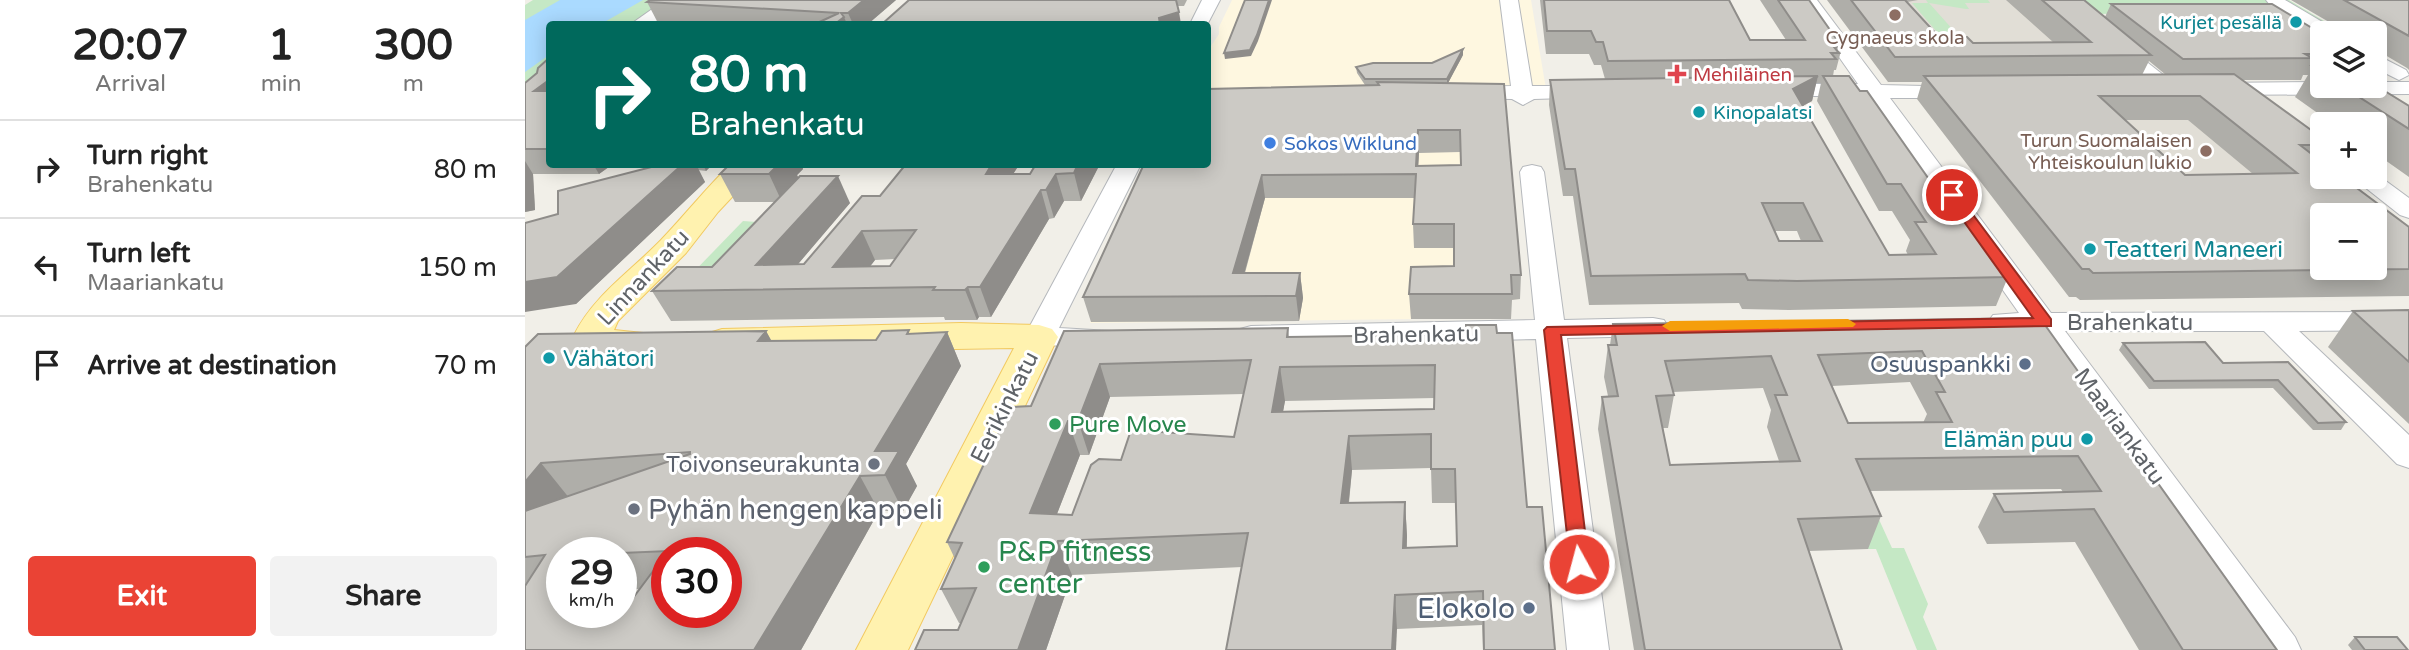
<!DOCTYPE html>
<html lang="en">
<head>
<meta charset="utf-8">
<style>
  :root { --surface:#fff; --page:#f2f2f2; --text:#222; --muted:#767676; --line:#e0e0e0; --accent:#ea4335 }
  body { margin:0; font-family:"Varela Round",sans-serif; background:var(--page); color:var(--text); height:100vh; display:flex; flex-direction:column; font-size:26px; white-space:nowrap }
  * { box-sizing:border-box; margin:0 }
  p { font-size:23px; color:var(--muted) }
  .icon { flex:none; width:38px; height:38px; fill:none; stroke:currentColor; stroke-width:2; stroke-linecap:round; stroke-linejoin:round }
  .map { position:relative; flex:1; overflow:hidden }
  .sheet { display:flex; flex-direction:column; background:var(--surface); width:525px }
  .sheet>* { flex:none }
  .hud { position:absolute; left:21px; top:21px; width:665px; height:147px; border-radius:7px; box-shadow:0 4px 18px #0003; background:#00695c; color:#fff; overflow:hidden }
  .fabs { position:absolute; left:1785px; top:21px; display:grid; gap:14px }
  .fabs a { display:grid; place-items:center; width:77px; height:77px; border-radius:7px; background:var(--surface); box-shadow:0 4px 18px #0003; font-size:35px }
  .speed { position:absolute; left:21px; top:537px; display:flex; gap:14px; font-size:35px; font-weight:700; text-align:center }
  .speed>* { display:grid; place-content:center; width:91px; height:91px; border-radius:50%; background:var(--surface); box-shadow:0 4px 18px #0003; line-height:1 }
  .speed small { font-size:18px; font-weight:400 }
  .speed .limit { border:10px solid #d22; background:#fff; color:#111 }
  .pin { position:absolute; display:grid; place-items:center; width:60px; height:60px; color:#fff; margin:-30px; border:4px solid #fff; border-radius:50%; box-shadow:0 2px 7px #0007 }
  .me { position:absolute; width:77px; margin:-38px; rotate:353deg; stroke-linejoin:round; filter:drop-shadow(0 0 5px #0008) }
  .turn { display:flex; align-items:center; gap:24px; height:147px; padding:0 28px; font-size:32px }
  .turn .icon { width:91px; height:91px; stroke-width:2.5 }
  .turn b { display:block; font-size:49px; line-height:60px }
  .eta { display:flex; justify-content:space-evenly; align-items:center; height:119px; text-align:center }
  .eta b { font-size:42px; font-weight:700; line-height:49px }
  .button { display:flex; gap:14px; margin-top:auto; padding:14px 28px }
  .button a { flex:1; height:80px; border-radius:7px; background:var(--accent); color:#fff; font-size:28px; font-weight:700; line-height:80px; text-align:center }
  .button a+a { background:var(--page); color:var(--text) }
  ul { padding:0; list-style:none }
  li { display:flex; align-items:center; gap:21px; height:98px; padding:0 28px; border-top:2px solid var(--line) }
  li div { flex:1 }
  li b { display:block; font-size:26px }
  li em { font-style:normal }
  main { display:flex; flex:1; min-height:0 }
  .map>svg:first-child { display:block }
</style>
</head>
<body>
<main>
<section class="sheet">
<div class="eta">
<div><b>20:07</b><p>Arrival</p></div>
<div><b>1</b><p>min</p></div>
<div><b>300</b><p>m</p></div>
</div>
<ul>
<li><svg class="icon" aria-label="right" viewBox="0 0 24 24"><path d="M7 20v-9h11M14 6l5 5-5 5"/></svg><div><b>Turn right</b><p>Brahenkatu</p></div><em>80 m</em></li>
<li><svg class="icon" aria-label="left" viewBox="0 0 24 24"><path d="M17 20v-9H6M10 6l-5 5 5 5"/></svg><div><b>Turn left</b><p>Maariankatu</p></div><em>150 m</em></li>
<li><svg class="icon" aria-label="arrive" viewBox="0 0 24 24"><path d="M6 21V4h12l-3 4 3 4H6"/></svg><div><b>Arrive at destination</b></div><em>70 m</em></li>
</ul>
<div class="button"><a>Exit</a><a>Share</a></div>
</section>
<div class="map">
<svg width="1884" height="650" viewBox="0 0 1884 650">
  <rect width="100%" height="100%" fill="#f1efe8"/>
  <g fill="#fef7e0">
    <polygon points="707,0 1006,0 1021,89 683,92 682,52 694,34 694,27"/>
    <polygon points="979,105 995,299 982,300 983,318 565,323 634,165 682,164"/>
  </g>
  <g fill="#e1ded6">
    <polygon points="1303,0 1522,0 1557,31 1423,82"/>
    <polygon points="1703,102 1797,177 1644,198 1548,104"/>
  </g>
  <g fill="#c5e8c5">
    <polygon points="8,0 148,0 109,24 24,24 24,79 0,97 0,5"/>
    <polygon points="1401,0 1463,0 1465,3 1440,3 1444,9 1441,9 1404,3 1430,32 1412,32 1387,3 1403,3"/>
    <polygon points="1536,0 1764,0 1819,33 1797,33 1797,63 1720,13 1561,14"/>
    <polygon points="218,221 232,222 200,272 157,284"/>
    <polygon points="1341,491 1367,548 1379,548 1403,604 1398,617 1412,650 1392,650 1351,549 1343,549"/>
  </g>
  <polygon fill="#aadaff" points="35,0 118,0 76,24 24,24 24,55 0,72 0,20"/>
  <g fill="none" stroke-linecap="round" stroke-linejoin="round">
    <g stroke="#b5b8bc" stroke-width="2">
      <g id="minor">
        <polygon points="140,0 162,0 127,24 106,24"/>
        <polygon points="677,0 695,0 682,25 665,24"/>
        <polygon points="975,0 993,0 1007,86 1065,86 1076,92 1073,97 1009,99 998,105 987,99 931,98 928,93 939,87 986,86"/>
        <polygon points="1274,0 1292,0 1356,85 1444,87 1447,92 1436,98 1365,98 1526,313 1884,312 1884,330 1774,331 1884,435 1884,468 1872,464 1739,331 1540,331 1770,637 1776,650 1731,650 1507,331 1468,329 1463,322 1468,315 1494,313 1342,97 1243,95 1240,90 1243,85 1251,84 1333,84"/>
        <polygon points="1523,0 1543,0 1651,85 1654,90 1651,95 1635,95"/>
        <path d="M1741 0H1760L1816 33H1797V36C1778 24 1754 18 1741 0Z"/>
        <polygon points="1850,54 1881,70 1884,75 1874,80 1850,68"/>
        <polygon points="1797,82 1797,86 1850,86 1850,82 1884,82 1884,94 1688,95 1677,89 1688,83"/>
        <polygon points="592,164 616,164 534,328 586,331 590,338 586,345 575,348 503,344 499,337"/>
        <polygon points="1007,165 1016,167 1019,172 1039,320 1128,318 1139,320 1143,327 1139,334 1128,336 1042,338 1084,650 1042,650 1011,339 726,346 715,343 711,336 715,329 726,326 1010,320 995,172 998,167"/>
        <polygon points="1850,173 1884,198 1884,218 1875,215 1827,177 1850,177"/>
      </g>
    </g>
    <g stroke="#f2c960" stroke-width="2">
      <g id="major">
        <path d="M206 164H238L193 212 161 253 93 321 89 330 128 334 134 343 128 352C104 358 65 359 49 335 69 295 106 271 136 240 160 215 181 188 206 164Z"/>
        <polygon points="436,323 514,325 527,329 533,337 383,650 331,650 489,348 197,353 184,349 178,341 184,333 197,329"/>
      </g>
    </g>
    <use href="#minor" fill="#fff" fill-rule="evenodd"/>
    <use href="#major" fill="#fff2af" fill-rule="evenodd"/>
  </g>
  <g fill="#afaea9" fill-rule="evenodd">
    <polygon points="125,0 371,0 343,24 153,24 133,23 122,2"/>
    <polygon points="384,0 662,0 659,6 652,6"/>
    <path d="M1015 0H1204L1225 40H1261L1235 0H1284L1317 47 1311 70H1309L1308 76 1434 222 1483 277 1471 306 1264 310 1217 309 1214 303 1064 305 1048 196H1038L1024 105 1025 80 1080 79 1076 65H1069L1064 54H1021ZM1291 83H1296L1292 101 1354 211H1367L1385 240 1381 251 1383 255H1364L1278 106 1287 101ZM1250 231H1272L1276 241H1254Z"/>
    <path d="M1302 0H1393L1382 2 1414 37 1448 43 1528 42 1481 0H1559L1580 17 1586 4 1797 34V86H1850L1884 106V177L1850 153V124H1808L1770 97 1783 75H1778L1776 80H1717L1797 138V161L1884 227V296L1555 300 1551 297H1544L1392 99 1397 82H1363ZM1624 61 1641 75H1617ZM1600 120H1663L1728 174 1660 175Z"/>
    <polygon points="1766,0 1884,0 1884,70 1882,68 1850,49 1850,33 1823,33"/>
    <path d="M938 55 923 83 996 275 995 299 987 300 986 319H886L884 294 929 266V248H889L888 224 890 198H740L720 273H775L778 298 774 321 566 322 558 297 840 85 832 73 831 67 907 63ZM935 152 936 165 893 166 894 153Z"/>
    <polygon points="24,58 24,164 88,164 74,174 8,174 10,210 0,212 0,83 12,73"/>
    <polygon points="138,164 188,164 181,171 173,170 180,182 51,304 33,214"/>
    <path d="M205 164H278L277 166 278 169 272 175 273 177 325 203 273 264H279L355 196 381 164H575L556 201H539L529 218 524 219 466 317H454L452 320H420L419 317 146 321 127 291 187 267 250 202H210L195 174ZM494 165H510L505 174H488ZM370 259 365 266H345L350 260Z"/>
    <polygon points="1884,310 1884,424 1803,347 1828,311"/>
    <path d="M1515 318 1752 650H1614L1550 542 1462 544 1453 527 1469 494 1538 492 1536 489 1345 491 1356 516 1343 549 1284 551 1317 650H1109L1073 429 1077 397 1083 396 1079 377 1083 345H1085L1088 324ZM1385 382 1402 414 1398 423H1323L1307 386ZM1238 388 1246 410 1242 427 1254 461 1145 465 1138 428H1143L1149 395 1148 392Z"/>
    <path d="M763 328 764 337 972 333 1002 507 1030 650H958L957 625 872 629 717 567 547 575 521 650H390L433 630 436 623H434L416 589 430 559 422 542 506 406 539 331ZM719 394 709 437 596 460 547 515 532 514 555 455H564L585 397ZM910 398 909 409 758 411 760 401ZM906 468 907 503H931V546L882 548V536L880 502 824 503 827 470Z"/>
    <path d="M241 331 246 341 351 340 386 334 422 332 436 366 381 464 392 486 378 511H354L276 650H0V347ZM37 553H96V595L99 590 114 589 99 610 37 612Z"/>
    <polygon points="1598,343 1698,363 1763,362 1821,422 1816,430 1788,430 1748,388 1624,389 1594,350"/>
    <polygon points="1830,637 1883,650 1827,650 1823,645"/>
  </g>
  <g fill="#8f8d8a">
    <polygon points="339,0 371,0 343,24 328,24 323,13"/>
    <polygon points="744,0 747,0 733,41 726,56 700,59 699,53"/>
    <polygon points="654,12 656,24 635,24 634,18"/>
    <polygon points="319,17 322,24 310,24"/>
    <polygon points="938,49 938,55 922,85 922,79"/>
    <polygon points="1293,76 1287,101 1262,114 1268,89"/>
    <polygon points="24,80 24,114 9,91"/>
    <polygon points="893,130 894,153 892,189 891,166"/>
    <polygon points="0,161 8,174 10,210 0,212"/>
    <polygon points="68,164 88,164 74,174"/>
    <polygon points="158,164 171,164 180,182 51,304 0,312 0,282"/>
    <polygon points="178,164 188,164 181,171"/>
    <polygon points="254,164 278,164 277,166 278,169 272,175 276,183 257,202 244,174"/>
    <polygon points="467,164 494,165 470,202 461,174"/>
    <polygon points="553,164 575,164 556,201 549,173"/>
    <polygon points="531,174 539,201 529,218 521,190"/>
    <polygon points="737,175 740,198 713,296 708,273"/>
    <polygon points="313,176 325,203 251,290 231,265"/>
    <polygon points="516,190 524,219 466,317 455,287"/>
    <polygon points="337,231 350,260 328,289 308,267"/>
    <polygon points="775,273 778,298 774,321 771,296"/>
    <polygon points="443,287 454,317 452,320 440,290"/>
    <polygon points="241,331 260,365 233,341"/>
    <polygon points="422,332 436,366 381,464 392,486 378,511 360,475 350,451"/>
    <polygon points="575,364 585,397 564,455 553,421"/>
    <polygon points="755,367 760,401 752,445 747,412"/>
    <polygon points="543,421 555,455 519,547 505,513"/>
    <polygon points="824,436 827,470 820,537 816,503"/>
    <polygon points="16,463 45,499 0,554 0,482"/>
    <polygon points="335,476 354,511 276,650 229,650"/>
    <polygon points="880,502 882,536 880,582 878,548"/>
    <polygon points="533,541 547,575 521,650 493,650"/>
    <polygon points="870,595 872,629 871,650 867,650"/>
  </g>
  <g fill="#cccac5" stroke="#8f8d8a" stroke-width="2" fill-rule="evenodd">
    <polygon points="125,0 339,0 323,13 316,13 319,17 310,24 290,24 314,13 122,2"/>
    <polygon points="384,0 651,0 654,12 634,18 635,24 357,24"/>
    <polygon points="720,0 744,0 732,35 725,50 699,53"/>
    <polygon points="1019,0 1204,0 1225,40 1280,40 1253,0 1284,0 1317,47 1309,47 1314,53 1306,53 1311,59 1083,61 1078,42 1071,42 1066,31 1022,31"/>
    <polygon points="1326,0 1380,0 1414,37 1442,37 1448,43 1566,42 1517,0 1559,0 1626,55 1370,57"/>
    <polygon points="1819,0 1884,0 1884,36"/>
    <polygon points="1586,4 1747,4 1797,34 1797,54 1780,54 1787,58 1658,59"/>
    <polygon points="938,49 922,79 840,79 831,67 848,63 907,63"/>
    <polygon points="24,58 24,80 9,91 24,91 24,149 0,149 0,83 12,73 13,68"/>
    <polygon points="1787,66 1797,66 1797,73"/>
    <path d="M1709 74 1797 138V145H1775L1797 162V177H1817L1884 227V269L1568 273 1564 269H1557L1399 76ZM1574 96H1675L1772 173 1660 175ZM1797 215H1850V268H1797Z"/>
    <path d="M1293 76 1268 89 1364 255 1411 254 1390 222H1401L1376 184H1362L1298 76H1324L1335 91H1342L1434 222H1444L1483 277 1272 281 1223 280 1220 274 1066 276 1050 169H1040L1025 80ZM1237 203H1278L1297 241H1254Z"/>
    <path d="M852 82 979 84 996 275H986L987 294H884L886 267 929 266V224H888L891 174 737 175 708 273H775L771 296 558 297 619 164H682V89L854 85ZM893 130H935L936 165 891 166Z"/>
    <polygon points="1850,85 1884,106 1884,129 1817,86 1850,86"/>
    <polygon points="138,164 158,164 32,277 0,282 0,223 33,214 33,191"/>
    <polygon points="205,164 254,164 244,174 195,174"/>
    <path d="M381 164H467L461 174H505L511 164H553L549 173 531 174 521 190H516L455 287H443L440 290H408L410 287 127 291 152 267H187L275 176H313L231 265 279 264 337 196H355ZM391 230 365 266 308 267 337 231Z"/>
    <polygon points="1884,310 1884,362 1828,311"/>
    <path d="M1515 318 1752 650H1658L1569 509 1479 512 1469 494 1576 491 1553 456 1331 459 1356 516 1273 519 1317 650H1120L1077 397 1093 396 1083 345H1092L1088 324ZM1397 351 1420 392H1411L1427 422 1323 423 1293 355ZM1246 356 1262 395H1250L1275 461 1145 465 1131 396 1149 395 1140 361Z"/>
    <path d="M941 325H971L972 333H987L1002 507H1017L1030 650H959L958 591 870 595 867 650H701L723 533 533 541 493 650H390L399 630H433L451 588 416 589 437 543 422 542 486 407 506 406 539 331 763 328 762 337 905 335 941 334ZM726 360 709 437 606 430 596 460 574 459 566 465 547 515 505 513 543 421H553L575 364ZM910 365 909 409 747 412 755 367ZM906 434V469H930L932 546 878 548 880 502 816 503 824 436Z"/>
    <path d="M384 330 382 334 422 332 350 451H374L360 475 335 476 229 650H0V586L20 555 0 557V511L165 454V452L16 463 0 482V347L13 334 241 331 233 341 351 340 357 331ZM143 551 99 610H96V612H37V611H33L37 605V553H96ZM142 553H201V612H142Z"/>
    <polygon points="1680,342 1698,363 1763,362 1821,422 1793,423 1753,380 1629,381 1598,343"/>
    <polygon points="1830,637 1872,637 1883,650 1840,650"/>
  </g>
  <polygon fill="#ea4335" stroke="#982c22" stroke-width="2" points="1422,192 1431,192 1526,319 1526,326 1036,335 1064,564 1061,570 1046,570 1019,330 1022,327 1508,318 1420,195"/>
  <polygon fill="#f59e0b" points="1323,319 1331,324 1328,327 1145,331 1137,326 1145,321"/>
  <g fill="#8d6e63" stroke="#fff" stroke-width="2.5">
    <circle cx="1370" cy="15" r="7"/>
    <circle cx="1681" cy="151" r="7"/>
  </g>
  <g fill="#0f9aa8" stroke="#fff" stroke-width="2.5">
    <circle cx="1771" cy="22" r="7"/>
    <circle cx="1174" cy="112" r="7"/>
    <circle cx="1565" cy="249" r="7"/>
    <circle cx="24" cy="358" r="7"/>
    <circle cx="1562" cy="439" r="7"/>
  </g>
  <path fill="#e0444e" stroke="#fff" stroke-width="2.5" d="M1148.5 63.5h7v7h7v7h-7v7h-7v-7h-7v-7h7z"/>
  <circle fill="#3f7fe0" stroke="#fff" stroke-width="2.5" cx="745" cy="143" r="7"/>
  <g fill="#5c6f8a" stroke="#fff" stroke-width="2.5">
    <circle cx="1500" cy="364" r="7"/>
    <circle cx="1004" cy="608" r="7"/>
  </g>
  <g fill="#2e9e5b" stroke="#fff" stroke-width="2.5">
    <circle cx="530" cy="424" r="7"/>
    <circle cx="459" cy="567" r="7"/>
  </g>
  <g fill="#6b7280" stroke="#fff" stroke-width="2.5">
    <circle cx="349" cy="464" r="7"/>
    <circle cx="109" cy="509" r="7"/>
  </g>
  <g text-anchor="middle" stroke-width="6" stroke-linejoin="round" paint-order="stroke">
    <g font-size="19" fill="#0d838f" stroke="#fff" text-anchor="end">
      <text x="1757" y="29">Kurjet pesällä</text>
      <text x="1188" y="119" text-anchor="start">Kinopalatsi</text>
    </g>
    <g font-size="19" fill="#785e54" stroke="#fff">
      <text x="1370" y="44">Cygnaeus skola</text>
      <text x="1667" y="147" text-anchor="end">Turun Suomalaisen<tspan x="1667" dy="22">Yhteiskoulun lukio</tspan></text>
    </g>
    <g font-size="19" fill="#be3a42" stroke="#fff" text-anchor="start">
      <text x="1168" y="81">Mehiläinen</text>
    </g>
    <g font-size="19" fill="#366cbe" stroke="#fff" text-anchor="start">
      <text x="759" y="150">Sokos Wiklund</text>
    </g>
    <g font-size="23" fill="#0d838f" stroke="#fff" text-anchor="start">
      <text x="1579" y="257">Teatteri Maneeri</text>
      <text x="38" y="366">Vähätori</text>
      <text x="1548" y="447" text-anchor="end">Elämän puu</text>
    </g>
    <g font-size="23" fill="#5f6368" stroke="#fff">
      <text transform="translate(118 277) rotate(-47)" y="8">Linnankatu</text>
      <text x="1605" y="330">Brahenkatu</text>
      <text transform="translate(891 334) rotate(-1)" y="8">Brahenkatu</text>
      <text transform="translate(479 407) rotate(-63)" y="8">Eerikinkatu</text>
      <text transform="translate(1595 426) rotate(54)" y="8">Maariankatu</text>
    </g>
    <g font-size="23" fill="#4e5e75" stroke="#fff" text-anchor="end">
      <text x="1486" y="372">Osuuspankki</text>
    </g>
    <g font-size="23" fill="#27864d" stroke="#fff" text-anchor="start">
      <text x="544" y="432">Pure Move</text>
    </g>
    <g font-size="23" fill="#5b616d" stroke="#fff" text-anchor="end">
      <text x="335" y="472">Toivonseurakunta</text>
    </g>
    <g font-size="28" fill="#5b616d" stroke="#fff" text-anchor="start">
      <text x="123" y="519">Pyhän hengen kappeli</text>
    </g>
    <g font-size="28" fill="#27864d" stroke="#fff" text-anchor="start">
      <text x="473" y="561">P&amp;P fitness<tspan x="473" dy="32">center</tspan></text>
    </g>
    <g font-size="28" fill="#4e5e75" stroke="#fff" text-anchor="end">
      <text x="990" y="618">Elokolo</text>
    </g>
  </g>
</svg>
<div class="fabs">
<a><svg class="icon" aria-label="layers" viewBox="0 0 24 24"><path d="M12 4l9 5-9 5-9-5zM3 14l9 5 9-5"/></svg></a>
<a>+</a>
<a>−</a>
</div>
<div class="speed"><div>29<small>km/h</small></div><div class="limit">30</div></div>
<div class="pin" style="left:1427px;top:195px;background:#d93025"><svg class="icon" aria-label="arrive" viewBox="0 0 24 24"><path d="M6 21V4h12l-3 4 3 4H6"/></svg></div>
<svg class="me" style="left:1054px;top:564px" viewBox="-20 -20 40 40"><circle r="17" fill="#ea4335" stroke="#fff" stroke-width="3"/><path d="M0-11L8 9 0 5-8 9z" fill="#fff"/></svg>
<div class="hud">
<div class="turn"><svg class="icon" aria-label="right" viewBox="0 0 24 24"><path d="M7 20v-9h11M14 6l5 5-5 5"/></svg><div><b>80 m</b>Brahenkatu</div></div>
</div>
</div>
</main>
</body>
</html>
